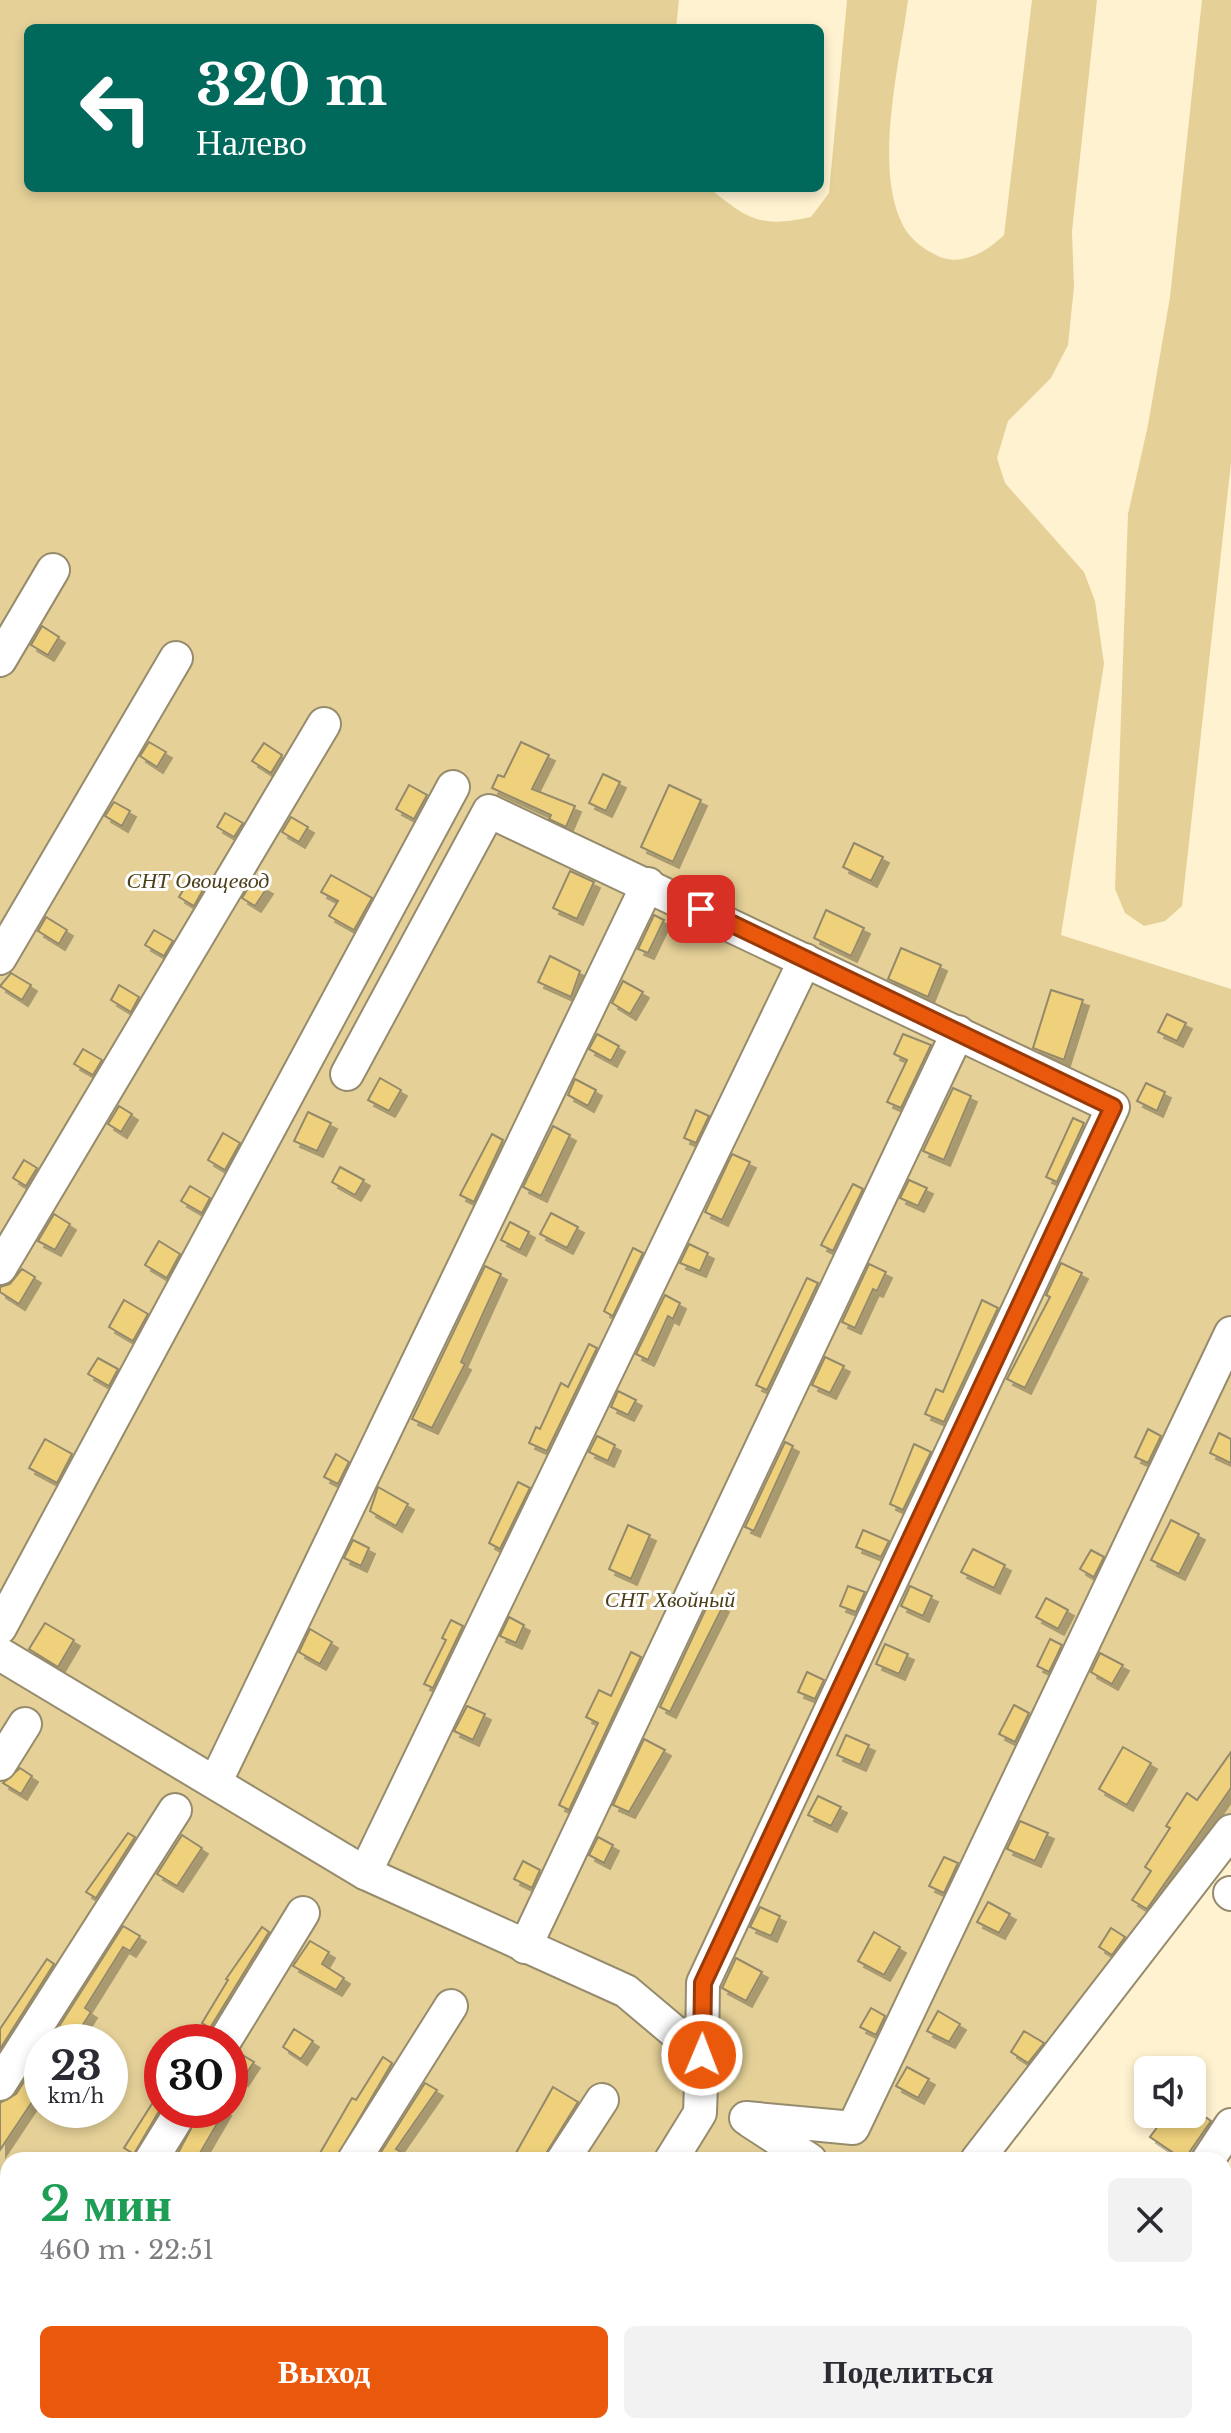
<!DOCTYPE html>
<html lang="ru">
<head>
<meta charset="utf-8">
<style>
  :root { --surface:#fff; --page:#f2f2f3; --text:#2b2b33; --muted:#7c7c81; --accent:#ea580c }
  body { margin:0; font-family:"Libre Baskerville",serif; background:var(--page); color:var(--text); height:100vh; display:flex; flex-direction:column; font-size:30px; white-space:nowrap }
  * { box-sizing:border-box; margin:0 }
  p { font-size:26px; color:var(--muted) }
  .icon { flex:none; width:44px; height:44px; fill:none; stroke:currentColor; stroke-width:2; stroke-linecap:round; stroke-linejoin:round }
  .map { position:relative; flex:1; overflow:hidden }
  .side { position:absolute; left:0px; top:2152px; width:1232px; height:282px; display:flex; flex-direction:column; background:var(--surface); border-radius:24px 24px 0 0; box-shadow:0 4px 12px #0003 }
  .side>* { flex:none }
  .hud { position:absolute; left:24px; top:24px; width:800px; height:168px; border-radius:12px; box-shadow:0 4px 12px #0003; background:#00695c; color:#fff; overflow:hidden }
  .controls { position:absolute; left:1134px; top:2056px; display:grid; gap:16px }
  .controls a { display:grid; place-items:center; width:72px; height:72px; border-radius:12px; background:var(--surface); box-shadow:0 4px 12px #0003; font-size:40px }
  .speed { position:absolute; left:24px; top:2024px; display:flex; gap:16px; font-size:40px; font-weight:700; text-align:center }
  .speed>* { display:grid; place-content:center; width:104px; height:104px; border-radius:50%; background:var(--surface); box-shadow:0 4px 12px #0003; line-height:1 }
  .speed small { font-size:20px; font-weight:400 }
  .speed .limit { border:12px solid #d22; background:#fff; color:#111 }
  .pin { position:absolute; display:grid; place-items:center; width:68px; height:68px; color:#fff; margin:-34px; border-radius:16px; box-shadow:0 4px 12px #0006 }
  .me { position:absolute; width:88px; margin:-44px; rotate:1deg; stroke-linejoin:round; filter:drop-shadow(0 0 6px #0008) }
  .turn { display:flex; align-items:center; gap:28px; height:168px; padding:0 40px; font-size:36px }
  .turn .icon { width:104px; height:104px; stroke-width:2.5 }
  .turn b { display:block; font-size:56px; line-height:68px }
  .round { display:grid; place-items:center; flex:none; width:84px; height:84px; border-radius:12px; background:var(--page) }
  .overview { display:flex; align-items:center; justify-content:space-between; height:136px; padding:0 40px }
  h1 { font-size:48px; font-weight:600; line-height:60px; color:#1e9e55 }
  .action { display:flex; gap:16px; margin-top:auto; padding:16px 40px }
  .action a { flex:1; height:92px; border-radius:12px; background:var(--accent); color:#fff; font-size:32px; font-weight:600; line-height:92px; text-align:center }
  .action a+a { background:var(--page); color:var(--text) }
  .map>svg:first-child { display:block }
</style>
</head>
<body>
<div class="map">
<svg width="1231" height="2433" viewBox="0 0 1231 2433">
  <defs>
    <filter id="shadow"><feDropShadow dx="6" dy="6" stdDeviation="0" flood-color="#0004"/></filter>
  </defs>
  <rect width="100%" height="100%" fill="#fef2d0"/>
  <g fill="#e5d198" fill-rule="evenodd">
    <path d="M0 0H679L676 28H28V188H709C749 220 760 228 811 217L829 193 847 0H908C900 62 875 160 900 219 907 237 921 248 938 256 962 267 988 251 1004 235L1032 0H1097L1072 231 1074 287 1068 345 1051 378 1008 421 997 458 1005 483 1084 572 1095 601 1104 664 1061 935 1231 989V1818L1000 2160H8V2426H854L850 2433H0ZM42 2042H110V2110H42ZM162 2042H230V2110H162Z"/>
    <polygon points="1202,0 1231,0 1231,463 1182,906 1165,921 1144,926 1125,913 1115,889 1128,514 1148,425 1170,297"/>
    <polygon points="1224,2308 1231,2312 1231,2433 1181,2433 1170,2426 1224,2426"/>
  </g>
  <g fill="#efd17c" stroke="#94896a" stroke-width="2" filter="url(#shadow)">
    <polygon points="42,626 59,637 48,655 31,645"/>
    <polygon points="149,742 166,752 157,767 140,756"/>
    <polygon points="521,742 549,755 532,789 575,806 566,827 549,819 551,815 492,788 498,775 504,777"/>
    <polygon points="264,743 282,755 271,773 252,761"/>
    <polygon points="603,774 620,782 606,811 589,803"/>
    <polygon points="409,785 427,795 414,819 396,809"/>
    <polygon points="669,785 701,800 673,862 641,847"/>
    <polygon points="114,802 130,811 122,826 105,816"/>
    <polygon points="225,813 243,823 234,837 217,827"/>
    <polygon points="291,817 308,827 299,842 282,832"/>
    <polygon points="854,843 883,857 871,881 843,867"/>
    <polygon points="570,871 594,882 577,919 553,908"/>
    <polygon points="331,875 372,898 354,930 329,916 338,901 321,892"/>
    <polygon points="190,879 204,888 194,906 179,897"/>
    <polygon points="253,880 267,888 255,906 242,898"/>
    <polygon points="826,910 864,928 851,956 814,938"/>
    <polygon points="654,915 664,920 648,953 638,949"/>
    <polygon points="46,917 67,930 59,944 38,931"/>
    <polygon points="154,930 173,941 164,956 145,945"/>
    <polygon points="901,948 941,965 928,997 888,979"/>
    <polygon points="550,956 580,971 571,997 538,982"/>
    <polygon points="11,973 31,985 22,1000 0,986"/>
    <polygon points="623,981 643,992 630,1014 612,1003"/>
    <polygon points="119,985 139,997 131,1012 111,1000"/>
    <polygon points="1051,990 1083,1000 1064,1060 1033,1048"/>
    <polygon points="1167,1014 1186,1023 1177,1041 1158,1032"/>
    <polygon points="597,1034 619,1046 611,1061 589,1049"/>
    <polygon points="903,1034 931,1045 901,1108 887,1102 907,1060 894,1054"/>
    <polygon points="83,1049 102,1060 93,1075 74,1064"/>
    <polygon points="380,1078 401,1090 389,1111 368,1100"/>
    <polygon points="575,1079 596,1090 588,1106 568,1095"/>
    <polygon points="1146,1083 1165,1092 1157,1111 1137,1101"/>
    <polygon points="953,1088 971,1096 944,1160 923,1151"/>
    <polygon points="119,1106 132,1114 121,1132 108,1124"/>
    <polygon points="696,1110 709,1116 696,1143 684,1138"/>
    <polygon points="308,1112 331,1123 317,1151 294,1141"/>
    <polygon points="1073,1118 1084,1123 1057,1182 1046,1177"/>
    <polygon points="553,1126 570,1135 541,1196 523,1187"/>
    <polygon points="223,1133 240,1143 225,1170 208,1160"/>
    <polygon points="492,1134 503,1140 474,1202 460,1195"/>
    <polygon points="732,1154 750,1162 722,1220 705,1212"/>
    <polygon points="24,1160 37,1168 26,1186 13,1178"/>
    <polygon points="340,1167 364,1180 355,1195 332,1182"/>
    <polygon points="909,1180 927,1188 918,1206 900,1198"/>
    <polygon points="853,1184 863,1189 833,1251 821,1245"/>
    <polygon points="190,1186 210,1198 202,1213 181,1201"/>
    <polygon points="551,1213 578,1227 567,1248 540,1234"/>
    <polygon points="54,1214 70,1224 55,1250 38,1241"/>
    <polygon points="510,1222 529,1232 520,1250 501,1240"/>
    <polygon points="159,1241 180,1254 167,1278 145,1265"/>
    <polygon points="689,1244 708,1253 700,1271 680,1263"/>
    <polygon points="633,1248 643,1253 613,1316 604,1311"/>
    <polygon points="1061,1263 1082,1273 1025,1388 1007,1379 1050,1297 1046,1295"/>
    <polygon points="869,1264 886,1272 877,1291 873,1289 855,1328 842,1322"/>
    <polygon points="485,1266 501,1274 461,1362 465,1364 432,1428 412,1419"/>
    <polygon points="22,1269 35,1277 19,1304 0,1292 0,1287 10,1284"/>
    <polygon points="807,1278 818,1283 767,1390 756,1385"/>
    <polygon points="665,1295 680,1303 673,1319 668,1316 648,1360 636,1354"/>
    <polygon points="124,1300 148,1314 133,1341 109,1327"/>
    <polygon points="982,1300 998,1308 944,1422 925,1414 936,1389 943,1392"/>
    <polygon points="589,1344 597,1348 547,1451 529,1443 536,1427 540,1429 561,1383 568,1387"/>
    <polygon points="825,1357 844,1366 830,1393 812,1385"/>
    <polygon points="98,1358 118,1369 109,1386 88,1374"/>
    <polygon points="618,1391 636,1400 628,1415 611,1407"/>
    <polygon points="1148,1429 1161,1436 1148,1463 1135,1457"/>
    <polygon points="1219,1433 1231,1439 1231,1463 1210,1453"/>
    <polygon points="597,1436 615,1445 608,1461 589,1452"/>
    <polygon points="45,1439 72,1454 57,1483 29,1468"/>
    <polygon points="785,1442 793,1446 754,1531 745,1527"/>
    <polygon points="914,1444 931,1452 903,1510 890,1504"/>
    <polygon points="336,1454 349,1462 338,1484 324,1477"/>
    <polygon points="518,1482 530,1488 500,1549 489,1543"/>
    <polygon points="378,1487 408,1504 396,1526 370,1511"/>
    <polygon points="1171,1520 1199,1534 1179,1574 1151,1560"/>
    <polygon points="628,1525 650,1535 631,1579 609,1569"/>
    <polygon points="863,1530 889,1541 881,1557 856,1547"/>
    <polygon points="353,1540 369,1548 361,1566 344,1558"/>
    <polygon points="973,1549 1005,1565 994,1588 961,1572"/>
    <polygon points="1091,1550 1104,1557 1094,1577 1080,1569"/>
    <polygon points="848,1586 865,1592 856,1612 840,1606"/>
    <polygon points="910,1586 932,1596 923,1616 901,1606"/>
    <polygon points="1046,1598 1068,1610 1058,1629 1036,1617"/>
    <polygon points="710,1600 723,1606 670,1712 660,1707"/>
    <polygon points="509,1617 524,1625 516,1643 500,1636"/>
    <polygon points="451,1620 463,1626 433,1688 424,1684 446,1640 442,1638"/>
    <polygon points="45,1623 74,1640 58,1667 29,1649"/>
    <polygon points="310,1629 332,1642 320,1664 299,1652"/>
    <polygon points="1050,1639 1062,1645 1049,1672 1037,1666"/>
    <polygon points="885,1644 908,1654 899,1674 876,1664"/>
    <polygon points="631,1652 641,1657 569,1810 559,1805 598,1723 586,1717 599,1690 611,1696"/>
    <polygon points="1100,1653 1123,1665 1112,1684 1091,1672"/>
    <polygon points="807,1672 824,1680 815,1699 798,1692"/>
    <polygon points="1014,1705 1029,1713 1015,1742 999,1734"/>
    <polygon points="467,1706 485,1714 473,1740 454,1731"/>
    <polygon points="846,1735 869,1745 860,1765 837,1755"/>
    <polygon points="644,1739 665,1750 629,1812 613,1805"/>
    <polygon points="1123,1747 1151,1763 1127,1805 1099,1789"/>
    <polygon points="1231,1752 1231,1788 1147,1909 1132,1900 1151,1871 1145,1867 1170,1828 1166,1826 1187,1793 1197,1800"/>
    <polygon points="20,1768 32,1776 21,1794 3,1783"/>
    <polygon points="818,1796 841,1807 831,1826 808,1815"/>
    <polygon points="1020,1821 1048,1833 1035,1861 1007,1849"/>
    <polygon points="128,1833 135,1837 96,1898 86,1892"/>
    <polygon points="182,1835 202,1848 177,1886 157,1874"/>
    <polygon points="598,1837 613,1845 604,1863 589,1855"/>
    <polygon points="944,1857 958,1863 944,1893 929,1886"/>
    <polygon points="523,1861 540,1870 532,1888 514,1879"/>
    <polygon points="988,1902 1010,1914 999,1933 977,1922"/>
    <polygon points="760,1907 780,1916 771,1936 750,1927"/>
    <polygon points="123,1926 140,1936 130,1951 123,1947 85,2008 91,2012 72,2042 49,2042"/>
    <polygon points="262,1927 269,1932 210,2028 202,2023 228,1980 226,1979"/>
    <polygon points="1111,1928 1125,1937 1112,1955 1099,1947"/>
    <polygon points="874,1932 900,1947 884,1975 858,1961"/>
    <polygon points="310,1941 329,1952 322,1964 344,1978 336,1990 293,1966"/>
    <polygon points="736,1958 762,1972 746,2001 722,1988"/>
    <polygon points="47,1959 54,1964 0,2049 0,2029"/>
    <polygon points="871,2008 885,2016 876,2035 860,2027"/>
    <polygon points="938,2011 960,2024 949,2042 927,2031"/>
    <polygon points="294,2029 313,2041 301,2059 283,2047"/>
    <polygon points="1024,2031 1044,2043 1028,2063 1011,2052"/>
    <polygon points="239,2053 254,2062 242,2080 230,2072 230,2060"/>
    <polygon points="42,2054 42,2087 0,2150 0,2103 16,2094"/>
    <polygon points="383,2057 392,2063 335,2160 316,2160 352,2098 356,2100"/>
    <polygon points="907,2067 929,2079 918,2098 896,2086"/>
    <polygon points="425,2083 437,2090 396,2149 414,2160 376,2160"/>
    <polygon points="553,2087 578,2102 542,2160 512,2160"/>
    <polygon points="162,2088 162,2106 134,2154 124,2148"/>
    <polygon points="201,2110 225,2110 196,2160 189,2160 178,2153"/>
    <polygon points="1167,2114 1201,2114 1211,2121 1184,2160 1150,2137"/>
  </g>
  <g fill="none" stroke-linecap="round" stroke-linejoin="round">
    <g stroke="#968b6c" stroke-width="36">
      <g id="minor">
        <polyline points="0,660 53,570"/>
        <polyline points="0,958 176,658"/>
        <polyline points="347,1074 489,811 1113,1107 703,1983 702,2055"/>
        <polyline points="0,1268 324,724"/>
        <polyline points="0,1628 453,787"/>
        <polyline points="0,1654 365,1873 626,1991 702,2055 700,2113 671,2160"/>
        <polyline points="0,1764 25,1724"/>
        <polyline points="216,1781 648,884"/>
        <polyline points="365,1873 805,960"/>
        <polyline points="1230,1893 1231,1894"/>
        <polyline points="525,1947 958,1032"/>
        <polyline points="224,2042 303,1913"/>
        <polyline points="0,2084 175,1810"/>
        <polyline points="746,2118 853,2128 1231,1333"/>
        <polyline points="750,2121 810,2160"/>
        <polyline points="151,2160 182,2110"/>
        <polyline points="354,2160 451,2006"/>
        <polyline points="563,2160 602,2100"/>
        <polyline points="977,2160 1231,1831"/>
        <polyline points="1208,2160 1231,2125"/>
        <polyline points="1224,2371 1231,2376"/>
        <polyline points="0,2405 8,2392"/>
        <polyline points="183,2433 187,2426"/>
        <polyline points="386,2433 390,2426"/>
        <polyline points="509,2433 513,2426"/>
        <polyline points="784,2433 789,2426"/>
        <polyline points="876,2433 880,2426"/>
      </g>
    </g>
    <use href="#minor" stroke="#fff" stroke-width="32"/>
  </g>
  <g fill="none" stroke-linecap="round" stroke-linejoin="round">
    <g stroke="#983908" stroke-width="20">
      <polyline id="route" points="701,909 1113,1107 703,1983 702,2055"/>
    </g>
    <use href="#route" stroke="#ea580c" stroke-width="14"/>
  </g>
  <g text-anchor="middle" stroke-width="6" stroke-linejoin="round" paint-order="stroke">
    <g font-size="22" font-style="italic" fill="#4b3f1a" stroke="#fff">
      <text x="198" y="888">СНТ Овощевод</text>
      <text x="670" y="1607">СНТ Хвойный</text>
    </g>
  </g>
</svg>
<div class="controls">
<a><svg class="icon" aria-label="sound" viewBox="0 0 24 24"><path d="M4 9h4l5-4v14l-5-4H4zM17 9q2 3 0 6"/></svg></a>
</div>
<div class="speed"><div>23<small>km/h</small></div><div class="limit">30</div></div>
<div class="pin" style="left:701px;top:909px;background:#d93025"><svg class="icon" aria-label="arrive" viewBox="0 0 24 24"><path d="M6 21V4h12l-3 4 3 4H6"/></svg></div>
<svg class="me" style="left:702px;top:2055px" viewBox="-20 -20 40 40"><circle r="17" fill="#ea580c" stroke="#fff" stroke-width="3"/><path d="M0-11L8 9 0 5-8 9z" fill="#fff"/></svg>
<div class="hud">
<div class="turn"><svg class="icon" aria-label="left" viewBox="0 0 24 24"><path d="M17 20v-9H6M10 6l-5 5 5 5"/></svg><div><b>320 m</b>Налево</div></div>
</div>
<section class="side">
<div class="overview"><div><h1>2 мин</h1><p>460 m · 22:51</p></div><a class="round"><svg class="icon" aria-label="close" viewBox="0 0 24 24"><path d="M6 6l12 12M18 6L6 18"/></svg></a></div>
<div class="action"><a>Выход</a><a>Поделиться</a></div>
</section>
</div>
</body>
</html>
